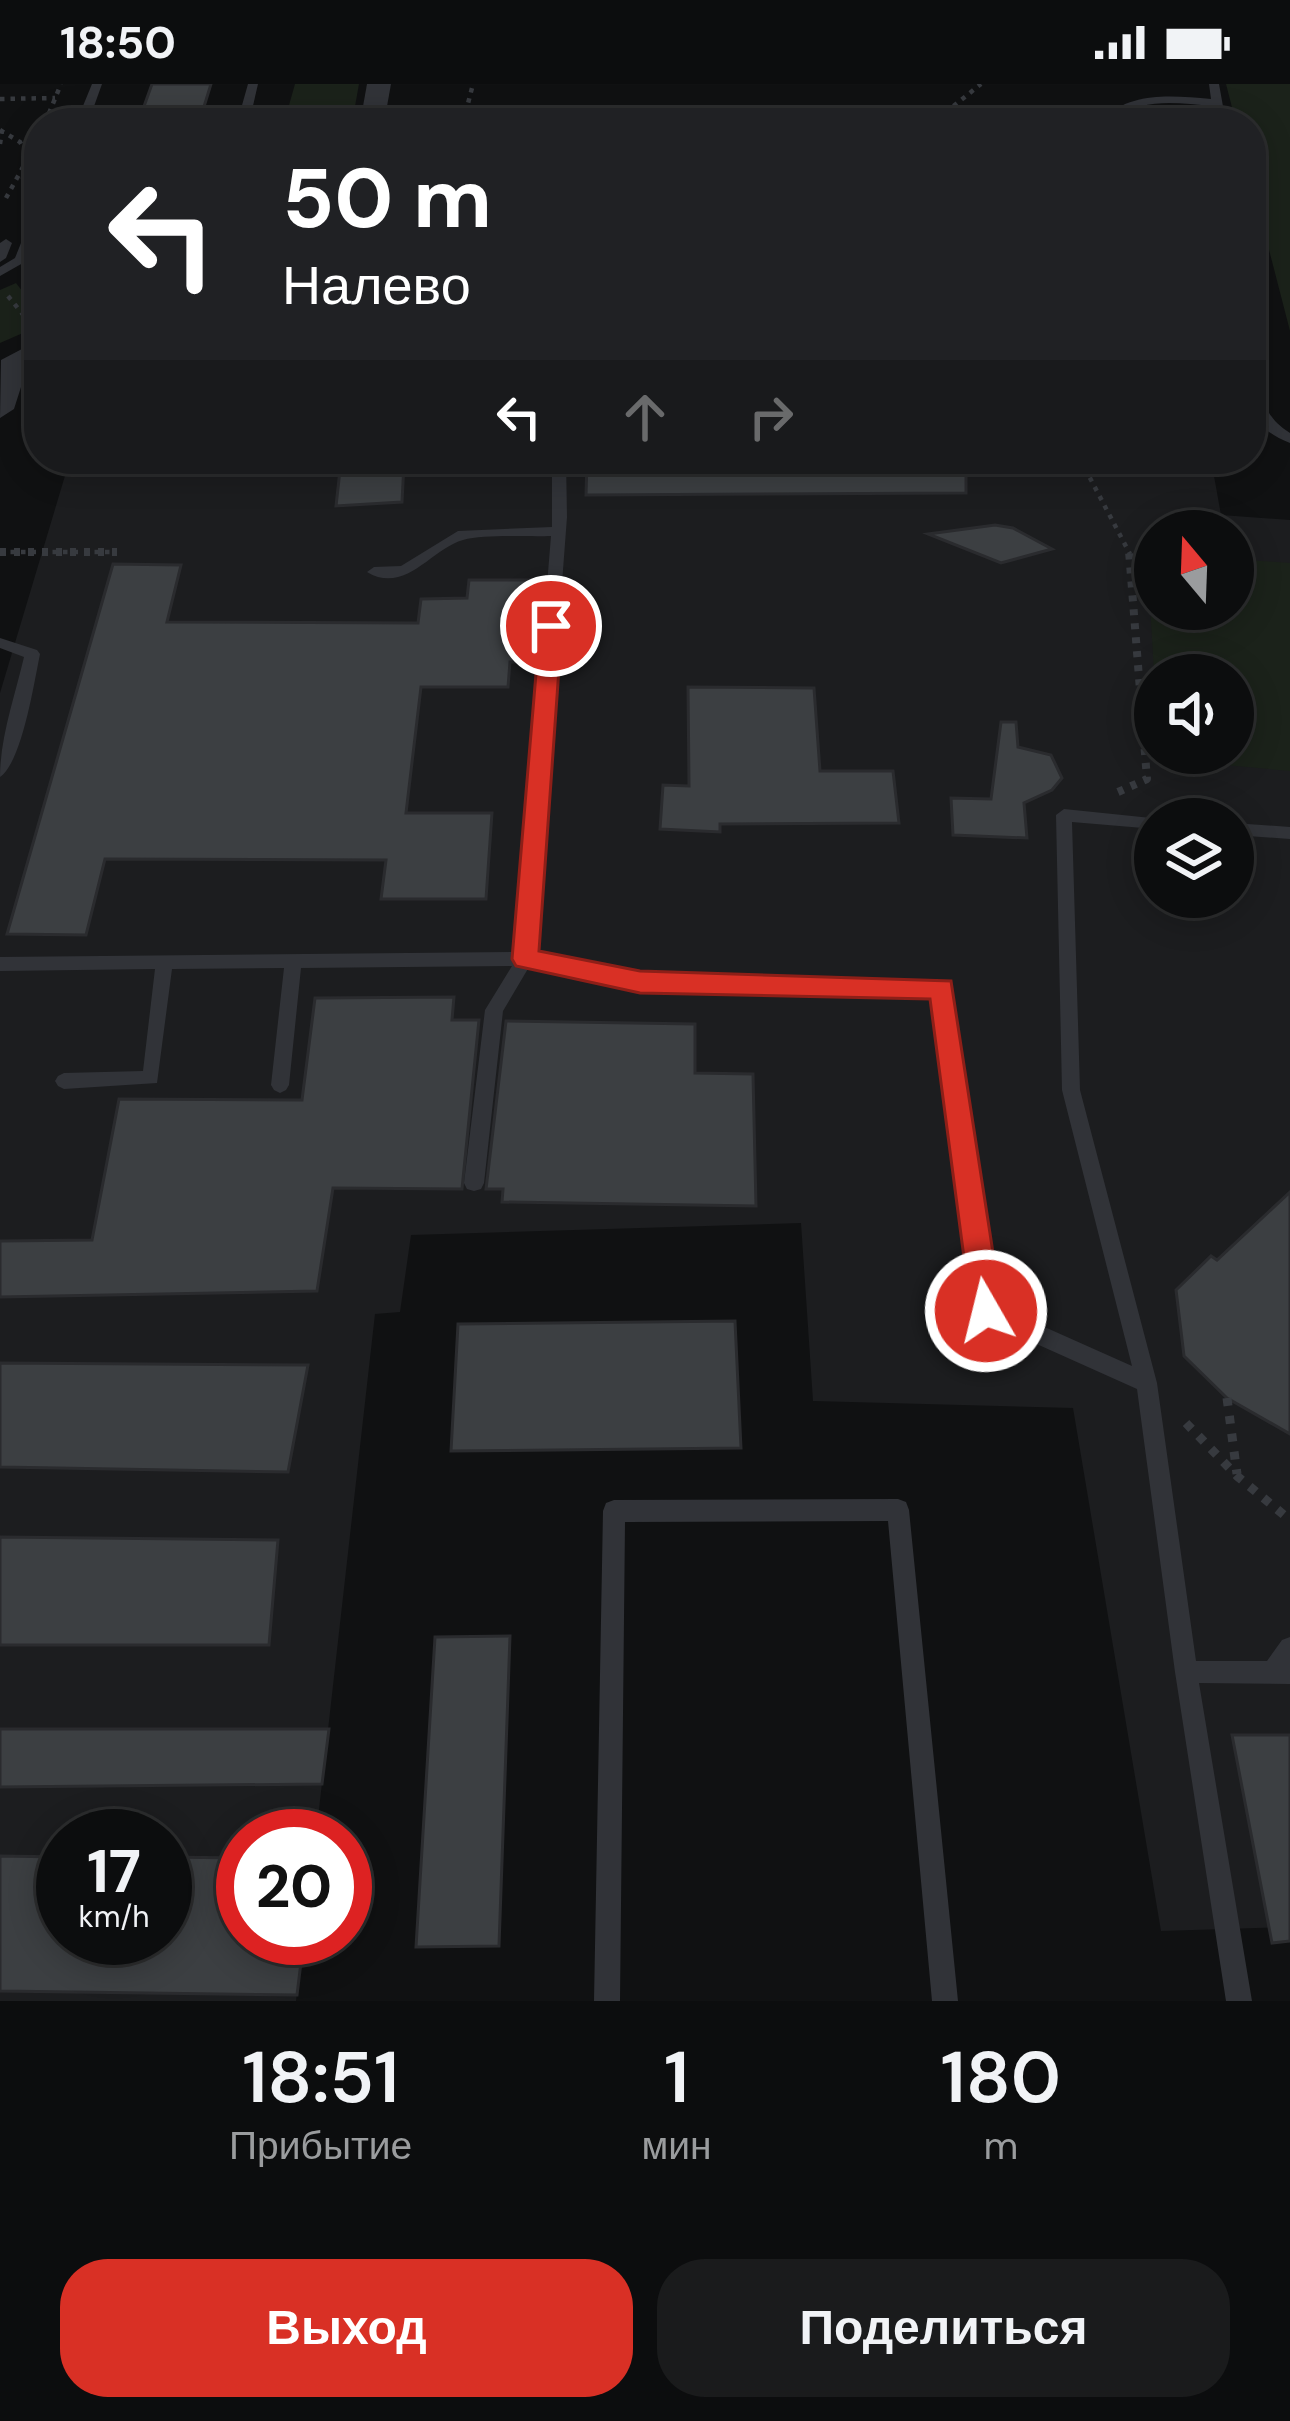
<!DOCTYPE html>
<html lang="ru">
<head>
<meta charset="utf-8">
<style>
  :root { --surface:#0c0d0e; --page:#1a1b1c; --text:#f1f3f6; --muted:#9a9c9e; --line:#2c2d2e; --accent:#d93025 }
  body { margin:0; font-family:"DM Sans",sans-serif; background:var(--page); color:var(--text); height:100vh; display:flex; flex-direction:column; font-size:45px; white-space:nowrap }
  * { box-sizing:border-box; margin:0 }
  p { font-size:39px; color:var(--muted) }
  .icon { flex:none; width:66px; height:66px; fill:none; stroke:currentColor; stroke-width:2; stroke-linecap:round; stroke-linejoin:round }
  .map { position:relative; height:1917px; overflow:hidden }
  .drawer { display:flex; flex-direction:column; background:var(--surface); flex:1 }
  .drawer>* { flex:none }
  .top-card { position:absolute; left:24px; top:24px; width:1242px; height:366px; border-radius:48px; box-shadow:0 6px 30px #0003,0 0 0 3px var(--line); background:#202124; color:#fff; overflow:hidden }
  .needle { width:78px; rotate:341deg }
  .fabs { position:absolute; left:1134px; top:426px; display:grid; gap:24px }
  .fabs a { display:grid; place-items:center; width:120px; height:120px; border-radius:50%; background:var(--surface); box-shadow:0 6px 30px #0003,0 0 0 3px var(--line); font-size:60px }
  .speed { position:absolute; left:36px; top:1725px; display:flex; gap:24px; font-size:60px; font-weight:700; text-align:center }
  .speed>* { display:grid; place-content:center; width:156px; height:156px; border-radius:50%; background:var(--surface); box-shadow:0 6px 30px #0003,0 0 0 3px var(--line); line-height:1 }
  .speed small { font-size:30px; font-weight:400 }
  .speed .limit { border:18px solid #d22; background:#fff; color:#111 }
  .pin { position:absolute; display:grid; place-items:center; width:102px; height:102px; color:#fff; margin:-51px; border:6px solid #fff; border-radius:50%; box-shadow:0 3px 12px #0007 }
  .me { position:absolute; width:132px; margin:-66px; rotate:352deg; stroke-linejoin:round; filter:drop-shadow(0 0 9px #0008) }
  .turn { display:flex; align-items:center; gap:42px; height:252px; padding:0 60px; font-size:54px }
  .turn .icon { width:156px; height:156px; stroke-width:2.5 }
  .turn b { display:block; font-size:84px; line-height:102px }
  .lanes { display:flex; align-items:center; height:114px; padding:0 60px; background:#0003; justify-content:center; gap:60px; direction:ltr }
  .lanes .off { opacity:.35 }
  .eta { display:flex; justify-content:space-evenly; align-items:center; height:204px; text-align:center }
  .eta b { font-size:72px; font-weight:600; line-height:84px }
  .cta { display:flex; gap:24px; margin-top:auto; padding:24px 60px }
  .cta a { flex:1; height:138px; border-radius:48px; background:var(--accent); color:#fff; font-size:48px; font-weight:600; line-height:138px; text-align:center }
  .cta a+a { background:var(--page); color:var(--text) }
  .status { display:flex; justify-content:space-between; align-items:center; height:84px; padding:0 60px; background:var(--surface); direction:ltr }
  .status svg { height:33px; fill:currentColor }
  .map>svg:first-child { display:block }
</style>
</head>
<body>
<div class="status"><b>18:50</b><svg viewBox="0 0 49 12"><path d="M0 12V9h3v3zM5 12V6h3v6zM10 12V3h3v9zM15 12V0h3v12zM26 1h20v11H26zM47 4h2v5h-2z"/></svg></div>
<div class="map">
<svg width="1290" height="1917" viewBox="0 0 1290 1917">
  <rect width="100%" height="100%" fill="#101112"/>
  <path fill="#1c1d1f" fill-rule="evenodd" d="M70 375H1211L1221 431 1290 436V1843L1161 1847 1073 1324 813 1317 801 1139 411 1151 400 1228 375 1230 316 1752H243V1854H304L296 1917H0V609ZM1155 447H1233V525H1155ZM1155 591H1233V669H1155ZM1155 735H1233V813H1155ZM63 1752H165V1854H63Z"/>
  <g fill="#1b221a">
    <polygon points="295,0 359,0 352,39 284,39"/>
    <polygon points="1226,0 1290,0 1290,247 1251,96 1251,39 1236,39"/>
    <polygon points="16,199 26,212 39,208 39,242 0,259 0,206"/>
    <polygon points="1147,467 1155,468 1155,525 1233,525 1233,475 1290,479 1290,687 1159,675 1159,669 1233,669 1233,591 1155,591 1155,607"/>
  </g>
  <g fill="#3c3f42" stroke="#2a2b2e" stroke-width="3">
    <polygon points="152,0 211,0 199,39 138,39"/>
    <polygon points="587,375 966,375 966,409 586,411"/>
    <polygon points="404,380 402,418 336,422 340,386"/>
    <polygon points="995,441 1013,444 1052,465 1001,479 928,450"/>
    <polygon points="113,480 181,481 167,538 418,539 421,515 467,514 469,496 537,496 532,578 510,578 508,603 421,603 406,729 492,729 486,815 381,815 386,776 105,775 86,851 7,850"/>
    <polygon points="688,603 814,604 820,687 893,687 899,739 720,740 720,748 660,745 663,701 689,702"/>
    <polygon points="1001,638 1016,638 1018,663 1051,671 1062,694 1052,706 1024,719 1027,754 953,751 951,714 991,715"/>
    <polygon points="454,913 452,936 479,936 462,1105 333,1104 317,1207 0,1213 0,1157 92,1156 119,1015 302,1016 315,914"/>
    <polygon points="506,937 695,940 695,989 753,990 756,1122 502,1118 503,1105 486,1105"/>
    <polygon points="1290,1108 1290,1350 1227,1314 1184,1272 1176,1206 1211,1172 1217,1176"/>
    <polygon points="735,1237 741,1364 451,1367 458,1240"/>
    <polygon points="0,1279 308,1281 288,1388 0,1383"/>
    <polygon points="0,1453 278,1456 269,1561 0,1561"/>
    <polygon points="510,1552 499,1862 416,1863 435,1553"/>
    <polygon points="0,1645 329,1645 322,1700 0,1703"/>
    <polygon points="1232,1651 1290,1651 1290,1857 1272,1859"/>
    <polygon points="0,1772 63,1773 63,1854 165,1854 165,1773 243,1774 243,1854 304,1854 297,1911 0,1907"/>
  </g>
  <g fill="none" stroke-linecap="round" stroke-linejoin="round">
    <g stroke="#373a3f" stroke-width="4.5" stroke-dasharray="4.5 6" stroke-linecap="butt">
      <polyline points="0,15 55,14"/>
      <polyline points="45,39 61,0"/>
      <polyline points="463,39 473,0"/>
      <polyline points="904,39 951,24 981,0"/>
      <polyline points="0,46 20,58 30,76 23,94 39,94"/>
      <polyline points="0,60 2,47"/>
      <polyline points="6,114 39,54"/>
      <polyline points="8,212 29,238"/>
      <polyline points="1080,375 1130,470"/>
      <polyline points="0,468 117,468"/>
    </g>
    <g stroke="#373a3f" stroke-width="8" stroke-dasharray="6 8" stroke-linecap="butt">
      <polyline points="0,468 117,468"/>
      <polyline points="1118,708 1147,695 1129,467"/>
    </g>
    <g stroke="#373a3f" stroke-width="9" stroke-dasharray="8 10" stroke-linecap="butt">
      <polyline points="1227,1314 1237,1390"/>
      <polyline points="1186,1339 1237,1392 1290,1436"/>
    </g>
    <g fill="#313338" fill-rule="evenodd">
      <polygon points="92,0 102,0 88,39 76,39"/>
      <polygon points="248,0 258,0 249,39 237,39"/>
      <path d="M1209 0H1219L1226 39H1214L1212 22C1177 19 1143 13 1114 36L1116 39H1104L1102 35C1133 7 1172 12 1211 15Z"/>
      <polygon points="39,125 39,144 28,172 39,171 39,179 23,179 0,192 0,183 15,174 33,129"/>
      <polygon points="6,155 12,159 6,174 0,178 0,159"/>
      <path d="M1251 297C1268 311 1259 330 1290 349V359C1257 346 1251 331 1251 297Z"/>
      <path d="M552 375H566L567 433 534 870 640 891 948 899 995 1221 1132 1282 1062 1006 1056 731 1064 725 1161 735H1155V745L1072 738 1080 1006 1157 1299 1196 1577H1267L1282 1556 1290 1553V1600L1199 1599 1252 1917H1226L1175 1588 1137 1305 979 1234 934 911 640 905 529 883 503 927 484 1099 481 1105 474 1107 467 1105 464 1099 485 926 512 882 301 884 289 1001 286 1006 280 1009 274 1006 271 1001 284 884 172 885 157 999 64 1005 58 1002 55 997 58 992 64 989 143 987 155 885 0 887V873L517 868 551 452C528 453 484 450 463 456 431 465 405 511 367 488L374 483 401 482 458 447 552 443Z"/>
      <path d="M0 554 37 566 40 570C34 599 22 678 0 693 0 653 15 612 24 573L0 564Z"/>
      <polygon points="1233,739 1290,743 1290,755 1233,751"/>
      <polygon points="898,1415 906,1418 909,1426 958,1917 932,1917 888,1437 625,1438 620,1917 594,1917 603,1427 606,1419 614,1416"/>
    </g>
    <g fill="#313338" fill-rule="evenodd">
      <polygon points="367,0 391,0 384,39 360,39"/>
      <polygon points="39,256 39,275 28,281 14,325 0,334 1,276"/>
    </g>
  </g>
  <polygon fill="#d93025" stroke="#8d1f18" stroke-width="3" points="551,535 562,542 539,867 640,887 951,897 1002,1227 997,1237 986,1241 976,1237 971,1227 930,915 640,909 516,882 512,875 540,542"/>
</svg>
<div class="fabs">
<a><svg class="needle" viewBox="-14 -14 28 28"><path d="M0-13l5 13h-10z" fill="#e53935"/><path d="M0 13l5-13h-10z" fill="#9a9c9e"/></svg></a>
<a><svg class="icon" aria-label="sound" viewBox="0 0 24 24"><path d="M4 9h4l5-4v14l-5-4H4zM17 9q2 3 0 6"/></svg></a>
<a><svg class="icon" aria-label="layers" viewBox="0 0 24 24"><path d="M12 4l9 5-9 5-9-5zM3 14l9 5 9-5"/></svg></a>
</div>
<div class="speed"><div>17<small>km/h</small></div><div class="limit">20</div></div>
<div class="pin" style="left:551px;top:542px;background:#d93025"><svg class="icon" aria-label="arrive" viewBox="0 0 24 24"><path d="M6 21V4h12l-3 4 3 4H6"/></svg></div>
<svg class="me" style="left:986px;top:1227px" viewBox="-20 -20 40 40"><circle r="17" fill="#d93025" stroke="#fff" stroke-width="3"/><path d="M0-11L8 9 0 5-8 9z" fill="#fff"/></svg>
<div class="top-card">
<div class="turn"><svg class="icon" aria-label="left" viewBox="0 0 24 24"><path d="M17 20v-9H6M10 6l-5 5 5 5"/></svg><div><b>50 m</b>Налево</div></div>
<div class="lanes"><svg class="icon" aria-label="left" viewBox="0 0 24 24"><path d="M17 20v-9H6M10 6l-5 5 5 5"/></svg><svg class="icon off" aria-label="ahead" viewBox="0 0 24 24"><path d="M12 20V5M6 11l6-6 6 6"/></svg><svg class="icon off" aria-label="right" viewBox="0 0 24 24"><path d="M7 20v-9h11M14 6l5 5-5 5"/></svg></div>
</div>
</div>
<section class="drawer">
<div class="eta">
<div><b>18:51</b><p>Прибытие</p></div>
<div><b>1</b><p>мин</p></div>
<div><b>180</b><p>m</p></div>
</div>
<div class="cta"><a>Выход</a><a>Поделиться</a></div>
</section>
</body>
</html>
